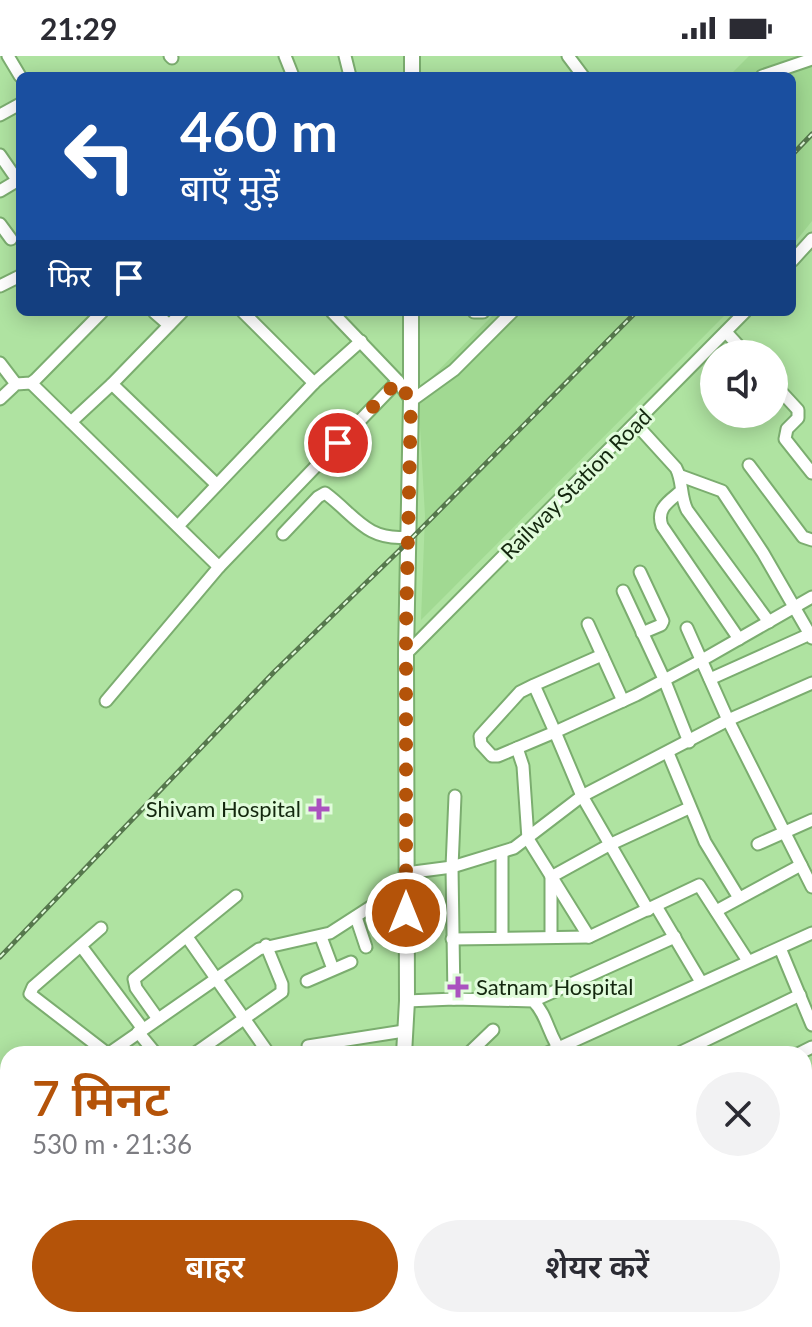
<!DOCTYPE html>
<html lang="hi">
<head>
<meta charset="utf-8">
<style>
  :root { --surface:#fff; --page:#f2f2f3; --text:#2b2b33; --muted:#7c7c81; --accent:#b45309 }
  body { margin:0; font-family:Lato,"Noto Sans Devanagari",sans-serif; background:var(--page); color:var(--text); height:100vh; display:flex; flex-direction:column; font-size:30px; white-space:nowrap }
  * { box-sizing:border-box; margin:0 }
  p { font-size:26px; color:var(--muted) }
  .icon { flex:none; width:44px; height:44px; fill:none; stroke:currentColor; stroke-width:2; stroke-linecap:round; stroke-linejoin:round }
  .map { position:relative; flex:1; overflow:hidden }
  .side { position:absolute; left:0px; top:990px; width:812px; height:282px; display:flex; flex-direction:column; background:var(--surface); border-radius:24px 24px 0 0; box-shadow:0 4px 20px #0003 }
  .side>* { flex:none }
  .top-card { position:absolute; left:16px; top:16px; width:780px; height:244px; border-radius:12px; box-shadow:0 4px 20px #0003; background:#1a4fa0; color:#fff; overflow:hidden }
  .buttons { position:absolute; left:700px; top:284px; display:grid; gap:16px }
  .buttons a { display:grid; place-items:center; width:88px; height:88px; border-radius:50%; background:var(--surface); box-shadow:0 4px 20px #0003; font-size:40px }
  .pin { position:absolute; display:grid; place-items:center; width:68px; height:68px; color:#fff; margin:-34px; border:4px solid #fff; border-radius:50%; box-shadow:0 2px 8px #0007 }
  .me { position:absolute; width:88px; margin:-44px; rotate:0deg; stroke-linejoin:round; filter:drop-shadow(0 0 6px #0008) }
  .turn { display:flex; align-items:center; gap:28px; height:168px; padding:0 32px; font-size:36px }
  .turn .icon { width:104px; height:104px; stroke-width:2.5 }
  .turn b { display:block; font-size:56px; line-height:68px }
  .then { display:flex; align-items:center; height:76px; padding:0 32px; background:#0003; gap:16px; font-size:30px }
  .round { display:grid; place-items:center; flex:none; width:84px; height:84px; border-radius:42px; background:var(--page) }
  .overview { display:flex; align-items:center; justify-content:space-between; height:136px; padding:0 32px }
  h1 { font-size:48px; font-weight:600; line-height:60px; color:var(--accent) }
  .button { display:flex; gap:16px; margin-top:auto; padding:16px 32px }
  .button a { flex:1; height:92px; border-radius:48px; background:var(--accent); color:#fff; font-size:32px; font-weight:600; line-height:92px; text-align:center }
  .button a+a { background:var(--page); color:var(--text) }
  .status { display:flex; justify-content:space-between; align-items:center; height:56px; padding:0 40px; background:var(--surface); direction:ltr }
  .status svg { height:22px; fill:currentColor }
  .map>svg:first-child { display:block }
</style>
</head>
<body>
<div class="status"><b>21:29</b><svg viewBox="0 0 49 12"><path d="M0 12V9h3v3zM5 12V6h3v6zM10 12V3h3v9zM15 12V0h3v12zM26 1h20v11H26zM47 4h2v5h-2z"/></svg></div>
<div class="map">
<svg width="812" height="1271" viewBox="0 0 812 1271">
  <rect width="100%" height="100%" fill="#afe3a1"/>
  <g fill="#a1d992">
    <polygon points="749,0 812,0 812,165 792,190 792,20 729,20"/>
    <polygon points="496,256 728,256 421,564 425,460 418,335"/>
  </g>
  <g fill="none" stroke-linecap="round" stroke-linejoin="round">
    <g stroke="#7bad6f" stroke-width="15">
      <g id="minor">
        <polyline points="8,0 20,20"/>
        <polyline points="170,0 172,2"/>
        <polyline points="285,0 293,20"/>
        <polyline points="345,0 350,20"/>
        <polyline points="568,0 583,20"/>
        <polyline points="762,20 812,3"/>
        <polyline points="0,59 20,48"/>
        <polyline points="0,99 20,128"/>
        <polyline points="0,135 20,123"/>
        <polyline points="0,168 11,183"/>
        <polyline points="792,205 812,183"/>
        <polyline points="0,230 20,220"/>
        <polyline points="154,256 169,269"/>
        <polyline points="243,256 314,327"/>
        <polyline points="332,256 398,325 411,345 454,314 512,256"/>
        <polyline points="474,256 483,256"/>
        <polyline points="726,276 746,298"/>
        <polyline points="0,307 16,328"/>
        <polyline points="31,327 219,511 398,325"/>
        <polyline points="112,328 216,428"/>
        <polyline points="774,328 798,354 798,362 787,373 785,383 812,417"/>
        <polyline points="0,343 16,328 31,327 35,324 102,256"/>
        <polyline points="71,366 112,328 182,256"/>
        <path d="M636 368 676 412C683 425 680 440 687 454L769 566"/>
        <polyline points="749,409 803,481 812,484"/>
        <polyline points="681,420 722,435 763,497 812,582"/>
        <path d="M680 436C668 446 656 453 662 470L739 583"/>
        <polyline points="178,470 314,327 361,285"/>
        <path d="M283 478 318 441 325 437C355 459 366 485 407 481"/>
        <polyline points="640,516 663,565 661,569 642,577"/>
        <polyline points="623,535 664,623 689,686"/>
        <polyline points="588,568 623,645"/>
        <polyline points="687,572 728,664 812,831"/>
        <polyline points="406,598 745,256"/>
        <polyline points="710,623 810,578"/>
        <polyline points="534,629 555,676 498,700 492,700 481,688 480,680 520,636 534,629 602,599"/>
        <polyline points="106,645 219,511"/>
        <polyline points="517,692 523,710 528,783 589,881 699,829 748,905"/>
        <polyline points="668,697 705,786 739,842"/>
        <polyline points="758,788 812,764"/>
        <polyline points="502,798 502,881"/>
        <polyline points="406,817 452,811 514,792 582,740 728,664 812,627"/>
        <polyline points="656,850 701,926"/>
        <polyline points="648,854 582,740 555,676 636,639 702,604 812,541"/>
        <polyline points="716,855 801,809"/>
        <polyline points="356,861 366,891"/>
        <polyline points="101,872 33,931 30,938 108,998 259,893 330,877 406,828"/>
        <polyline points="551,880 551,821 609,789 689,752"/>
        <polyline points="187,881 269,998"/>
        <polyline points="321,881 333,913"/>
        <polyline points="452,883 589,881"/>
        <polyline points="81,890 143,973"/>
        <polyline points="780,892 812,969"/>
        <polyline points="307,925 351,906"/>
        <polyline points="454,943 452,811 455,740"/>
        <path d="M407 945 454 943 533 945C548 959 549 983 563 998"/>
        <polyline points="533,945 675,881"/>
        <polyline points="158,963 136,932 134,923 236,840"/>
        <polyline points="138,976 156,998"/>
        <polyline points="308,990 404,975"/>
        <polyline points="194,998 282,936 282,928 266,889"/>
        <polyline points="468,998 493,974"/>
        <polyline points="545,998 812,877"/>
        <polyline points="677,998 800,939"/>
        <polyline points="798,998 812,991"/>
        <polyline points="804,1095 812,1104"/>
        <polyline points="804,1171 812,1181"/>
        <polyline points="0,1179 8,1173"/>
        <polyline points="0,1245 8,1237"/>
        <polyline points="29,1264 35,1271"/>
        <polyline points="158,1264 165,1271"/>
        <polyline points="279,1264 281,1271"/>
        <polyline points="343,1264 346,1271"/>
        <polyline points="464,1264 464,1271"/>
        <polyline points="498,1264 498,1271"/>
        <polyline points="800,1264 806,1271"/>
        <polyline points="66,1271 75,1264"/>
        <polyline points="245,1271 268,1264"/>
        <polyline points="355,1271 375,1264"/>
        <polyline points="518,1271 526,1264"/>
        <polyline points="608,1271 616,1264"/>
        <polyline points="785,1271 794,1264"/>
      </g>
    </g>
    <g stroke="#7bad6f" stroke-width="18">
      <g id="major">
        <polyline points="412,20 412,0"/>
        <polyline points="404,998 407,945 406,598 411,345 411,256"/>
        <polyline points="401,1264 401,1271"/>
      </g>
    </g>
    <use href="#minor" stroke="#fff" stroke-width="11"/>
    <use href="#major" stroke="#fff" stroke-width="14"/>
    <g stroke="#56784d" stroke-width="5">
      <g id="rail">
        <polyline points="792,99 812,78"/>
        <polyline points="0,901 274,616 407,487 636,256"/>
      </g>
    </g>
    <use href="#rail" stroke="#e1fcdb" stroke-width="2" stroke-dasharray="6" stroke-linecap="butt"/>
  </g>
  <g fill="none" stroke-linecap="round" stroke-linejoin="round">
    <polyline stroke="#b45309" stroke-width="14" stroke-dasharray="0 25.2" points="338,387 398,325 411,345 406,570 406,857"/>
  </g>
  <g fill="#aa52bf" stroke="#e1fcdb" stroke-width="3">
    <path d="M315 741h8v8h8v8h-8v8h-8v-8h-8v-8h8z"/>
    <path d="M454 919h8v8h8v8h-8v8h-8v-8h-8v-8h8z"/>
  </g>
  <g text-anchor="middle" stroke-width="6" stroke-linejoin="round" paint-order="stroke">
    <g font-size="22" fill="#13270e" stroke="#e1fcdb">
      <text transform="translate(576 428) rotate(-45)" y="8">Railway Station Road</text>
    </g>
    <g font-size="22" fill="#13270e" stroke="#e1fcdb" text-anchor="end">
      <text x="301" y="761">Shivam Hospital</text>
      <text x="476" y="939" text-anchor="start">Satnam Hospital</text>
    </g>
  </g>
</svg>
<div class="buttons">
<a><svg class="icon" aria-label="sound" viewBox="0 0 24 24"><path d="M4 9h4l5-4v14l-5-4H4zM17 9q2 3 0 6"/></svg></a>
</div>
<div class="pin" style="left:338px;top:387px;background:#d93025"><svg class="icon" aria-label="arrive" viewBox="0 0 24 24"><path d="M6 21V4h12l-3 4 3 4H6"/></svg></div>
<svg class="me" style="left:406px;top:857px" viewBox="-20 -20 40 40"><circle r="17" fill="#b45309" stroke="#fff" stroke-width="3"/><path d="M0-11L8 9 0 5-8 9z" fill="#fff"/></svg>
<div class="top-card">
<div class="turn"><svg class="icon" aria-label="left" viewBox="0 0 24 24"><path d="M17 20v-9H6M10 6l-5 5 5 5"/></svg><div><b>460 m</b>बाएँ मुड़ें</div></div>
<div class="then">फिर<svg class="icon" aria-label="arrive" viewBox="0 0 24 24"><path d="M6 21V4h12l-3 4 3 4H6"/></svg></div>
</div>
<section class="side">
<div class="overview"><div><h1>7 मिनट</h1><p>530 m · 21:36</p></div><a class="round"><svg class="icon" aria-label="close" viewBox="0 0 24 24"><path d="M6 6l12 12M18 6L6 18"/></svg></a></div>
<div class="button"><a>बाहर</a><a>शेयर करें</a></div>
</section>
</div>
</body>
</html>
